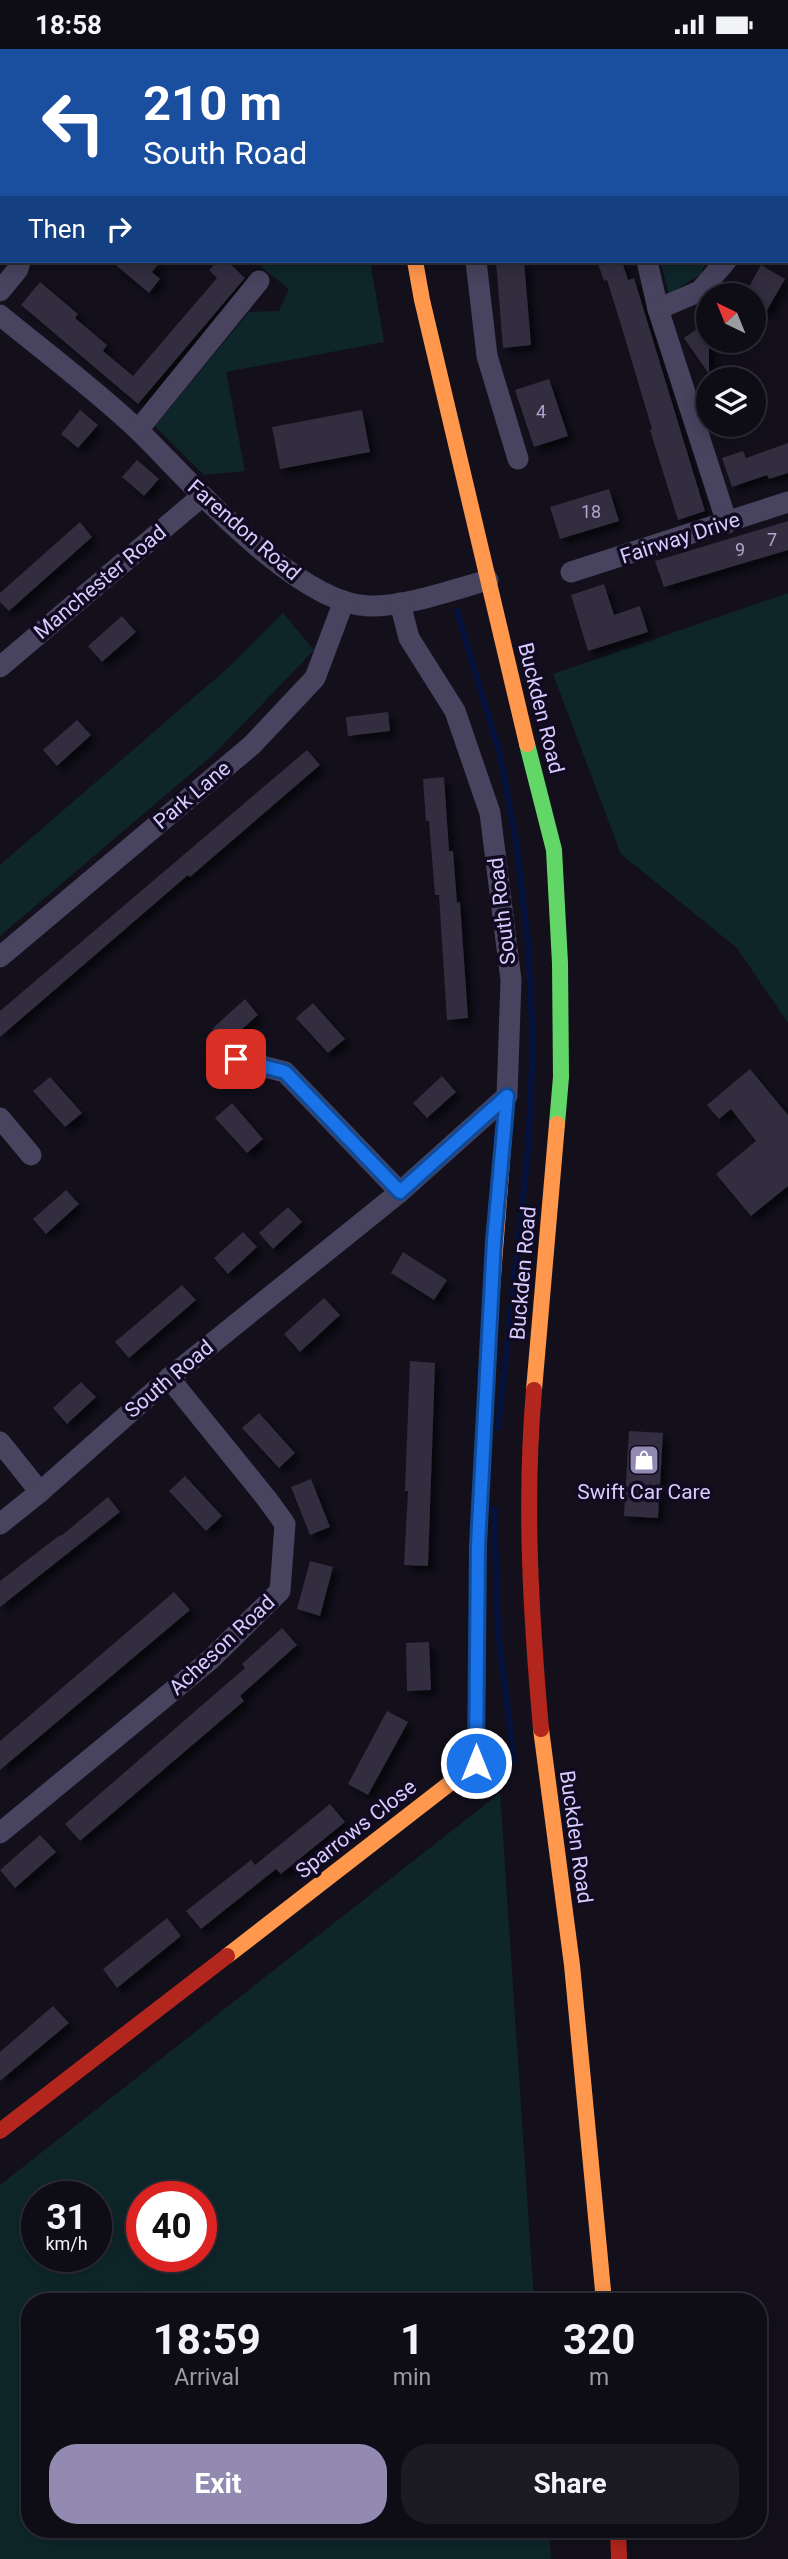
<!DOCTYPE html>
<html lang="en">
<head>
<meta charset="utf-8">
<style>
  :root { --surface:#0e0c15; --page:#1c1a22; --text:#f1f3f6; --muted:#9b9ba0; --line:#2e2c34; --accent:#928ab0 }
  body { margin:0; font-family:Roboto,sans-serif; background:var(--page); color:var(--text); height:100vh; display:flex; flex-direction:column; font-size:26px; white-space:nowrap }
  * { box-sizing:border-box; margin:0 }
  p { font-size:23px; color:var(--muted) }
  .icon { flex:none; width:38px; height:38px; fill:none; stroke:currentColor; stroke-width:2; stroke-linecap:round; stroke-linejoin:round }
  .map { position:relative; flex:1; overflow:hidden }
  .drawer { position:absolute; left:21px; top:2244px; width:746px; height:245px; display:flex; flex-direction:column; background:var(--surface); border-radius:28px; box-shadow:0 4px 18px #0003,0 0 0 2px var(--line) }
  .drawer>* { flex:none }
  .hud { position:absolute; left:0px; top:0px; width:789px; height:214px; box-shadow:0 4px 18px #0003,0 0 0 2px var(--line); background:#1a4fa0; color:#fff; overflow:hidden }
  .needle { width:46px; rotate:317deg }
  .tools { position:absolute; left:696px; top:234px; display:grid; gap:14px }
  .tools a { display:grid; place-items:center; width:70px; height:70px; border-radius:50%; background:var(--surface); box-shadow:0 4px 18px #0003,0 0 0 2px var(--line); font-size:35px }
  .speed { position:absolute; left:21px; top:2132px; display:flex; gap:14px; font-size:35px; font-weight:700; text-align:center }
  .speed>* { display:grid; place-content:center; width:91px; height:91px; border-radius:50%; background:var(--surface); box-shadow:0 4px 18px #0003,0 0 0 2px var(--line); line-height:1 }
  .speed small { font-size:18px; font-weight:400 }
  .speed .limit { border:10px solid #d22; background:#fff; color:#111 }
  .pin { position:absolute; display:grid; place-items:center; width:60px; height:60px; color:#fff; margin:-30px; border-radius:14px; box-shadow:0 4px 10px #0006 }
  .me { position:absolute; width:77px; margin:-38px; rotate:0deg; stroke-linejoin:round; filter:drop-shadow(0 0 5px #0008) }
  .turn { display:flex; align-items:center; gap:24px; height:147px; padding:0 28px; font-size:32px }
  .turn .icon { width:91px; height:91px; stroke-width:2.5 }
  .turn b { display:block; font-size:49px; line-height:60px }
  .then { display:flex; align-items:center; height:66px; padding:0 28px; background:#0003; gap:14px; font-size:26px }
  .eta { display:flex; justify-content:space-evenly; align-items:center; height:119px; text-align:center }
  .eta b { font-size:42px; font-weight:700; line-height:49px }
  .action { display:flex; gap:14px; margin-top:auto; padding:14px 28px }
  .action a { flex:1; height:80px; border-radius:28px; background:var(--accent); color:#fff; font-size:28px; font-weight:700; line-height:80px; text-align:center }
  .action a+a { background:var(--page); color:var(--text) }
  .status { display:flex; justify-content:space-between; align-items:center; height:49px; padding:0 35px; background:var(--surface); direction:ltr }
  .status svg { height:19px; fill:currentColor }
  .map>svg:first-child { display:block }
</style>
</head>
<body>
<div class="status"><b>18:58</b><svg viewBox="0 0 49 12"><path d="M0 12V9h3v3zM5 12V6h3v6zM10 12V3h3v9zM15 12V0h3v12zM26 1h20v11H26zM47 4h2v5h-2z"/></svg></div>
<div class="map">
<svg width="788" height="2510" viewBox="0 0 788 2510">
  <defs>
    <filter id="shadow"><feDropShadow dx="6" dy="6" stdDeviation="3.5" flood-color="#0009"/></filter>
  </defs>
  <rect width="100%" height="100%" fill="#13101c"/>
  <g fill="#0e262a" fill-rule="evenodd">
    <polygon points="263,212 370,212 384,293 226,323 245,422 204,426 155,377 249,263 279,262 289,240 261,218"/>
    <polygon points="660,212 706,212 701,225 669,245"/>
    <polygon points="788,544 788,974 737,899 621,805 553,625"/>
    <polygon points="283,564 314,601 215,704 0,887 0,816 229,618"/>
    <path d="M500 1744 534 2252H30V2480H549L551 2510H0V2136ZM96 2147V2207H37V2147ZM201 2147V2207H142V2147Z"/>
  </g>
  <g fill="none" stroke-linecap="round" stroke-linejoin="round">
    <g stroke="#05123e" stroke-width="6">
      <polyline points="457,562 500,706 516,792 528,894 533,997 528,1102 498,1379"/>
      <polyline points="494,1460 498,1581 514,1712"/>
    </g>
  </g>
  <g fill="#322d3f" filter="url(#shadow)">
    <polygon points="111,212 161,212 152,223 160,230 149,244"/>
    <polygon points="218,212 227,212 245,229 138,355 21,256 40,233 78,265 75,269 107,296 103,302 133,327 217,229 209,221"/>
    <polygon points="496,212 524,212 531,296 503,299"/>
    <polygon points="597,212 622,212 628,231 634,229 705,462 678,471 650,381 652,380 622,279 607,231 604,232"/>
    <polygon points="761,216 785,230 766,263 754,256 754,247 744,247"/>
    <polygon points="709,271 709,325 684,289"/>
    <polygon points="549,330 568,387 534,398 515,341"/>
    <polygon points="80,361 98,376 78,399 61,385"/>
    <polygon points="362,361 370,403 280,420 272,378"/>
    <polygon points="788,394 788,424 769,430 767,426 732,438 722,409 743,402 746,409"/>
    <polygon points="137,411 159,430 144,447 122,428"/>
    <polygon points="609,440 619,472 560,490 550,458"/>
    <polygon points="788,472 788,501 664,538 655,512"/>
    <polygon points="80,473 92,488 9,562 0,553 0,544"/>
    <polygon points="604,535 614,566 640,557 648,583 588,602 571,546"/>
    <polygon points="122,567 136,583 102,613 88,597"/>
    <polygon points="388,663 390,682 348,687 346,668"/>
    <polygon points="77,671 91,686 57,717 43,701"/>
    <polygon points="307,701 320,716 190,828 188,826 0,988 0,962"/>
    <polygon points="444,728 449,802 453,802 457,854 460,853 468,969 447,971 439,846 435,846 429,772 426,772 423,730"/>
    <polygon points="245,950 258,966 225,995 212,980"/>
    <polygon points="313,954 345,990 328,1004 296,969"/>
    <polygon points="750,1020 788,1066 788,1137 751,1167 716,1125 756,1092 731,1060 719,1070 707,1056"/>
    <polygon points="442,1027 456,1043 427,1069 413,1054"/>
    <polygon points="50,1028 82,1064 65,1078 33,1042"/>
    <polygon points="232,1054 263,1090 247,1104 215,1069"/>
    <polygon points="66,1141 79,1155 46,1185 33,1170"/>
    <polygon points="288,1158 302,1173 273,1200 259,1184"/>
    <polygon points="243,1183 257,1198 228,1225 214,1209"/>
    <polygon points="403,1203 447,1231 434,1251 391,1224"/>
    <polygon points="182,1236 196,1251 129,1309 115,1293"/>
    <polygon points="324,1249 340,1266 300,1303 284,1285"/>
    <polygon points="410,1312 435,1314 428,1517 404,1516 408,1442 405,1442"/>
    <polygon points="81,1333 96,1348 67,1375 53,1359"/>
    <polygon points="259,1364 295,1404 279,1419 242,1379"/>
    <polygon points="629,1382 663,1384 658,1469 624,1467"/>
    <polygon points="185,1427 222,1467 206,1482 169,1442"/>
    <polygon points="311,1430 330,1478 310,1486 291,1438"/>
    <polygon points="108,1448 120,1463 0,1558 0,1532 60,1486 61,1487"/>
    <polygon points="310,1512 333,1518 320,1567 297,1560"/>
    <polygon points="174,1543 190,1561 0,1721 0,1692"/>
    <polygon points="282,1579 297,1596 240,1647 244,1652 80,1792 65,1775 245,1619 242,1615"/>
    <polygon points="429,1593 431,1641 407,1642 406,1594"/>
    <polygon points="387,1662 408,1673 368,1746 348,1735"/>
    <polygon points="330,1755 345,1773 281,1825 276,1820 201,1880 186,1862 251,1811 255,1816"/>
    <polygon points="40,1786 56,1803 15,1839 0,1821"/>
    <polygon points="167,1869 181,1887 117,1939 103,1920"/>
    <polygon points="53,1957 69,1974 0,2032 0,2003"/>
  </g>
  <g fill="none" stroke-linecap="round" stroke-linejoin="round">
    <g stroke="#48435e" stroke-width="21">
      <polyline points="71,0 73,2"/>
      <polyline points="246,2 249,0"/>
      <polyline points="788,72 788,71"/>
      <polyline points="0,166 2,167"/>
      <polyline points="476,212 487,307 518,410"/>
      <polyline points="647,212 658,260 727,474"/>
      <polyline points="0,242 18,220 20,212"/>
      <polyline points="658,260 700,242 726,212"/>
      <path d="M0 266C45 303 97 342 139 382 190 432 295 554 368 557 405 558 452 541 488 531"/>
      <polyline points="138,381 259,232"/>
      <polyline points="571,523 788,453"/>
      <polyline points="0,618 201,448"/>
      <polyline points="0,908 252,696 315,629 344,552"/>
      <polyline points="236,1010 285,1023 400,1143"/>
      <polyline points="0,1069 31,1106"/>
      <polyline points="0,1393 40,1443"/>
      <polyline points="0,1475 40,1443 169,1329 400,1143 507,1047 511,931 490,764 455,662 409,589 400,554"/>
      <polyline points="0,1784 210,1611 280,1542 285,1475 267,1450 169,1329"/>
    </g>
    <polyline stroke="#63d668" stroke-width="16" points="527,695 554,801 560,914 561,1028 557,1075"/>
    <g stroke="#ff974d" stroke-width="16">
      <polyline points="394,0 394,2"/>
      <polyline points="415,212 422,251 527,695"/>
      <polyline points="491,1253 507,1047"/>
      <polyline points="534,1341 557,1075"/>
      <polyline points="541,1680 572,1916 604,2252"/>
      <polyline points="227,1907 476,1714 477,1585"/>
    </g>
    <g stroke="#b3261e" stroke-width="16">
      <path d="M534 1341C524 1455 531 1567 541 1680"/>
      <polyline points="477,1585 478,1496 491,1253"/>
      <polyline points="0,2082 227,1907"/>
      <polyline points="618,2480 619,2510"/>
    </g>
  </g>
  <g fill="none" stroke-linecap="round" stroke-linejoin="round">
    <g stroke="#114b97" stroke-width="18">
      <polyline id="route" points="236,1010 285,1023 400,1143 507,1047 494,1192 478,1496 476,1714"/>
    </g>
    <use href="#route" stroke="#1a73e8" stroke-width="12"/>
  </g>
  <defs>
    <g id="shop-square" transform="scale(1.575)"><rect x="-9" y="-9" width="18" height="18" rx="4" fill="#928ab0" stroke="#110b21"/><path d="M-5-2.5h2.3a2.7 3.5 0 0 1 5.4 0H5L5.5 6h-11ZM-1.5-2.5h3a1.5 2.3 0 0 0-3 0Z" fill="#fff"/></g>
  </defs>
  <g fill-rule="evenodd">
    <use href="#shop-square" x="644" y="1411"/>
  </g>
  <g text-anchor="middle" stroke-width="7" stroke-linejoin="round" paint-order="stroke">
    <g font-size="18" fill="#aea4cf">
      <text x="541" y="369">4</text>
      <text x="591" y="469">18</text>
      <text x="772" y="497">7</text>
      <text x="740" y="507">9</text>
    </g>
    <g font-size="21" fill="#d7cbff" stroke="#110b21">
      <text transform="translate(244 481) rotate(41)" y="7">Farendon Road</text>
      <text transform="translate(680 489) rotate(-18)" y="7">Fairway Drive</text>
      <text transform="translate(100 533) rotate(-40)" y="7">Manchester Road</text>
      <text transform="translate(541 659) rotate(76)" y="7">Buckden Road</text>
      <text transform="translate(192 746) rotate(-40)" y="7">Park Lane</text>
      <text transform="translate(502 862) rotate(-97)" y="7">South Road</text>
      <text transform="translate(523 1224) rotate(-85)" y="7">Buckden Road</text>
      <text transform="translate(169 1330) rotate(-40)" y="7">South Road</text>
      <text transform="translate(222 1596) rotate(-43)" y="7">Acheson Road</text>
      <text transform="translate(356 1780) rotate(-38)" y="7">Sparrows Close</text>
      <text transform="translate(576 1788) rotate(82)" y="7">Buckden Road</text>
    </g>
    <g font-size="21" fill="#d7cbff" stroke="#110b21">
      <text x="644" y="1450">Swift Car Care</text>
    </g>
  </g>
</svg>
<div class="tools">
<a><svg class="needle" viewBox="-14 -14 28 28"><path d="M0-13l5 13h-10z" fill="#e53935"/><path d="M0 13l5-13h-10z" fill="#9b9ba0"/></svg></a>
<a><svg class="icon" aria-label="layers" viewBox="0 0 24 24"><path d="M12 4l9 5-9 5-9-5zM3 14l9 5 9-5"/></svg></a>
</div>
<div class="speed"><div>31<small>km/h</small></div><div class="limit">40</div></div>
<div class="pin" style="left:236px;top:1010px;background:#d93025"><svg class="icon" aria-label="arrive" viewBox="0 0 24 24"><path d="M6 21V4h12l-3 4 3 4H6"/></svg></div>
<svg class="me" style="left:476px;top:1714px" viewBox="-20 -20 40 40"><circle r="17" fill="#1a73e8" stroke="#fff" stroke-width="3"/><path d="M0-11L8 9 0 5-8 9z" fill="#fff"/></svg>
<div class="hud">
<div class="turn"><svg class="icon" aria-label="left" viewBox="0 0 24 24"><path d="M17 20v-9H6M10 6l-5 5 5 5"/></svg><div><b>210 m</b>South Road</div></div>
<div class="then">Then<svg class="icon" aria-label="right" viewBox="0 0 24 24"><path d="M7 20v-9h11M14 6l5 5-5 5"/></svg></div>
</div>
<section class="drawer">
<div class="eta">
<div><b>18:59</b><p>Arrival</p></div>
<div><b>1</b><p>min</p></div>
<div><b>320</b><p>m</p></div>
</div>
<div class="action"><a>Exit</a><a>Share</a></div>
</section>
</div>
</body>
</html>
